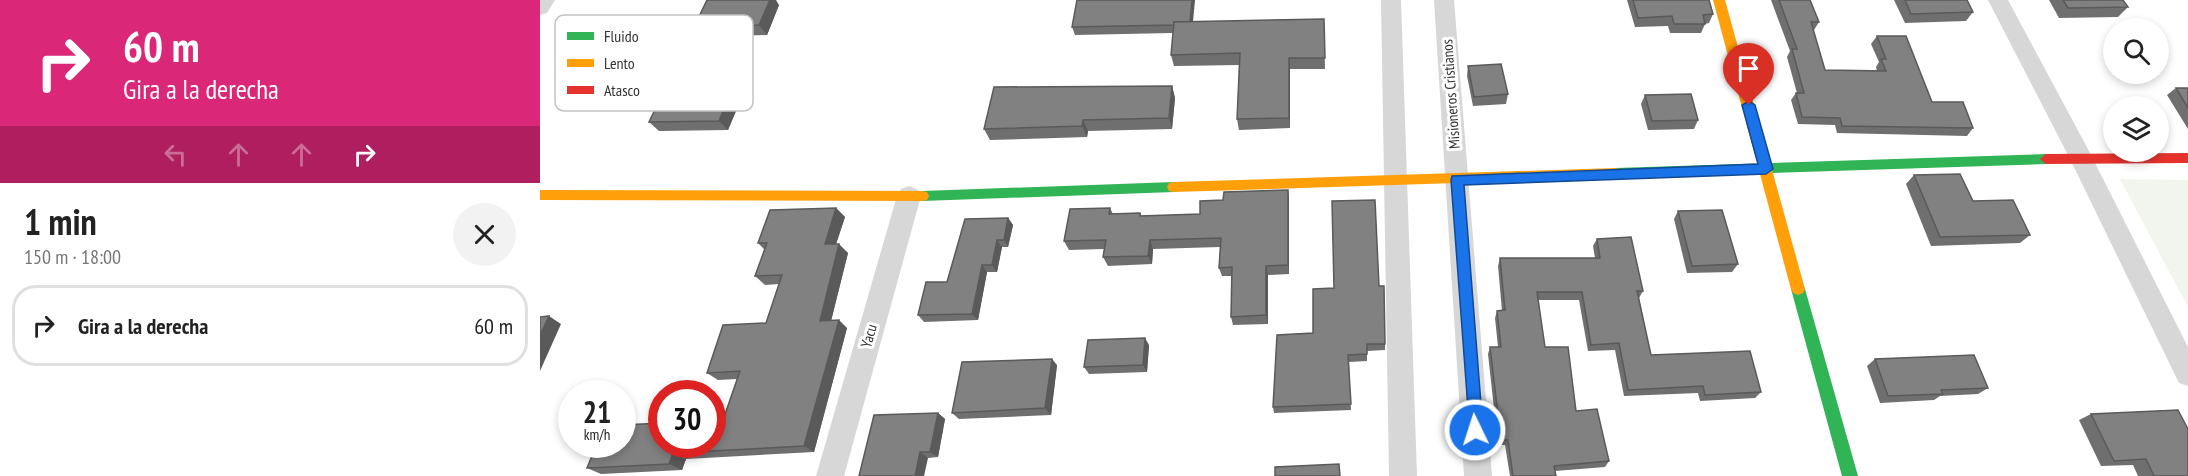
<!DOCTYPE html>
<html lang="es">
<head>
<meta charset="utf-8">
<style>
  :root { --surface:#fff; --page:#f2f2f2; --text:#222; --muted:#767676; --line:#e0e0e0 }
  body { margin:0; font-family:"PT Sans Narrow",sans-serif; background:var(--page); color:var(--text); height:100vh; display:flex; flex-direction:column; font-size:22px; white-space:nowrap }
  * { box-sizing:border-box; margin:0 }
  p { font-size:20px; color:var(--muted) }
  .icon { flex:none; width:33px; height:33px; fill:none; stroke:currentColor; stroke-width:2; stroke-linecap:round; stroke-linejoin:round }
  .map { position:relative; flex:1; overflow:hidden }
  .details { display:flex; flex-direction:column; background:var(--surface); width:540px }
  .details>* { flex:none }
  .guide { background:#db2777; color:#fff; overflow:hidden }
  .controls { position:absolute; left:1563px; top:18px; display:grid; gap:12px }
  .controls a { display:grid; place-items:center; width:66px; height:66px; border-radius:50%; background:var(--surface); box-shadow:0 3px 9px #0003; font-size:30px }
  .speed { position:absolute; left:18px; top:380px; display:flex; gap:12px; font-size:30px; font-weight:700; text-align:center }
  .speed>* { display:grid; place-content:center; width:78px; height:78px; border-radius:50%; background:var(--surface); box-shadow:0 3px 9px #0003; line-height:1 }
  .speed small { font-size:15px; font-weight:400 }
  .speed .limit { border:9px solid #d22; background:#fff; color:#111 }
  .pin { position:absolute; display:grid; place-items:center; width:51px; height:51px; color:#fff; margin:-62px -26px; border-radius:50% 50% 50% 0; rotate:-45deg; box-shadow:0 0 6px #0007 }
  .pin .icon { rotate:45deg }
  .me { position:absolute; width:66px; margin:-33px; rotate:356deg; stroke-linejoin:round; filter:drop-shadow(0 0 4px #0008) }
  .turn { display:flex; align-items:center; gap:21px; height:126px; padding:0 24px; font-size:27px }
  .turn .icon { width:78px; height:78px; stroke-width:2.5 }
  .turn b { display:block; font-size:42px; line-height:51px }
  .lanes { display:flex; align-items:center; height:57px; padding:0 24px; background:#0003; justify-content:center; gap:30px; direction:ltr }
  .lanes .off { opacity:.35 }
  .round { display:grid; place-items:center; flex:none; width:63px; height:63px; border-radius:32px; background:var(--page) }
  .summary { display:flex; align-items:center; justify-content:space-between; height:102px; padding:0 24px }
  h1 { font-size:36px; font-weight:700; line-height:45px }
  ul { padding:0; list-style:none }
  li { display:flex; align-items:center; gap:18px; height:81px; margin:0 12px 9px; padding:0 12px; border:3px solid var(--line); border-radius:24px }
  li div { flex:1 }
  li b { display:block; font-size:22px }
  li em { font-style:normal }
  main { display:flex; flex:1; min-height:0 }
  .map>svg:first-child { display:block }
</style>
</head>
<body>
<main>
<section class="details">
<div class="guide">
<div class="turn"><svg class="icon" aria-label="right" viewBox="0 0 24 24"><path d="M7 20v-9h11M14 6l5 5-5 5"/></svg><div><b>60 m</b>Gira a la derecha</div></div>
<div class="lanes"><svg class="icon off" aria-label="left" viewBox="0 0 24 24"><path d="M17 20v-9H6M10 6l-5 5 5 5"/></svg><svg class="icon off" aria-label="ahead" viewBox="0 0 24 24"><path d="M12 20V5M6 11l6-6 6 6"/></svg><svg class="icon off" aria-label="ahead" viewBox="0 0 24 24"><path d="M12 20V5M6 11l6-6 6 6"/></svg><svg class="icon" aria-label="right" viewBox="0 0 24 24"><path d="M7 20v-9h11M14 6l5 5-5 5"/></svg></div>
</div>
<div class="summary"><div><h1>1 min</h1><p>150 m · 18:00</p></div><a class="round"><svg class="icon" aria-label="close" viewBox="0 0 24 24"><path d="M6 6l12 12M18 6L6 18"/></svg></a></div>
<ul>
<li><svg class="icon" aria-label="right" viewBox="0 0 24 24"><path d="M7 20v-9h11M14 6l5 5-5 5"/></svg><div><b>Gira a la derecha</b></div><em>60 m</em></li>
</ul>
</section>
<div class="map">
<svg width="1648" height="476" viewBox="0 0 1648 476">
  <rect width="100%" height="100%" fill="#fff"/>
  <polygon fill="#f1f5ed" points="1580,179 1648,180 1648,307"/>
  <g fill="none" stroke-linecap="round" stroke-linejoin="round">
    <g fill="#d7d7d7" fill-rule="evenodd">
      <polygon points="0,0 15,0 7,13 0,15"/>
      <polygon points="841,0 861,0 877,476 849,476"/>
      <polygon points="894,0 914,0 952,476 924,476"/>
      <polygon points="1448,0 1468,0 1549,151 1648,347 1648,386 1639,383 1530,159"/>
      <polygon points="369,186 377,189 381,196 304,476 276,476 357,196 361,189"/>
    </g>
    <g fill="#30b455" fill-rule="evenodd">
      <polygon points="1506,154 1512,159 1506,164 1075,178 1070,177 1069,173 1070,169 1075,168"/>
      <polygon points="634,182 639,183 641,187 639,191 634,192 382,201 377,200 375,196 377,192 382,191"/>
      <polygon points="1258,283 1263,285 1265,289 1318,476 1302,476 1251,289 1253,285"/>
    </g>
    <g fill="#ff9f0a" fill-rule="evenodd">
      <polygon points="1173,0 1185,0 1265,289 1263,293 1258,295 1253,293 1251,289"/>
      <polygon points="1075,168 1080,169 1081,173 1080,177 1075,178 634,192 629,191 627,187 629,183 634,182"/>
      <polygon points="0,190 382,191 387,192 389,196 387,200 382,201 0,200"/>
    </g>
    <polygon fill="#e5322d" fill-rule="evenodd" points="1648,153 1648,163 1506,164 1500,159 1506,154"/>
  </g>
  <g fill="#6f6f6f">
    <polygon points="1087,0 1169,0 1173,14 1169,23 1165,24 1161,33 1130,33 1128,26 1095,27"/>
    <polygon points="1231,0 1270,0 1279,22 1274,30 1273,30 1285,70 1337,71 1336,67 1339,62 1331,44 1337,36 1392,102 1433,128 1427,136 1297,133 1295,125 1258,124 1251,100 1256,93 1257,93 1247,57 1250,51"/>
    <polygon points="1354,0 1427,0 1433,12 1426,21 1365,23"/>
    <polygon points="1509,0 1583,0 1588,7 1578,17 1519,18"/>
    <polygon points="239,5 227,35 163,37 154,27"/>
    <polygon points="784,19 785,69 750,69 750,128 699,130 697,119 699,65 634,66 631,55 633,33 535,35 532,27 653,22"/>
    <polygon points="928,66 968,94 966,104 933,106 927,76"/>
    <polygon points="632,86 635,98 632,129 548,131 547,137 450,140 444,129"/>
    <polygon points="1636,88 1648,88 1648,129 1627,95"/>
    <polygon points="1105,95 1158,120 1154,129 1108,130 1101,104"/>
    <polygon points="201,99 188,130 119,131 109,122"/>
    <polygon points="1374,175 1433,201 1490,235 1480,243 1391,246 1366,184"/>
    <polygon points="748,190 749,199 749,274 728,275 728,324 693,325 691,317 692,276 682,276 679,268 680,247 613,249 612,264 568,266 563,257 564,249 529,250 524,241 570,208 573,214 600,213 602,216 660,214 683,200"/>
    <polygon points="296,208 305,217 296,244 308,253 291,321 307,328 274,452 146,459 142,470 61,474 47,468 183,420 197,379 178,380 167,373 226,323 239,284 225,285 215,276 225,250 218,243"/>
    <polygon points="1138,211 1198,264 1192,272 1147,273 1134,219"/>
    <polygon points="468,218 473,225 468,247 462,247 457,272 447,272 438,320 384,322 378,315 407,282"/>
    <polygon points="1057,239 1103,291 1099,298 1111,355 1221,392 1215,398 1160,401 1158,393 1084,396 1075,350 1048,351 1039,300 998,300 1005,347 1036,411 1069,461 1065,467 1015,471 1016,476 970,476 965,445 958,445 948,354 950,347 958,347 955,318 957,311 962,311 958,266 960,258 1055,258 1053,246"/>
    <polygon points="839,286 845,344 845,350 827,351 827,361 809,362 811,410 734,413 733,407 773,333"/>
    <polygon points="609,345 607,372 549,374 544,367"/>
    <polygon points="1335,359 1448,388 1438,394 1400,396 1394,400 1340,403 1327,366"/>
    <polygon points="517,365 511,415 419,419 412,413"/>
    <polygon points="398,413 405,419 398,457 388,458 319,476"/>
    <polygon points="1551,414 1648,476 1598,476 1593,465 1561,466 1539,420"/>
  </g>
  <g fill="#5a5a5a">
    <polygon points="230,0 236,0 239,5 227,35 219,25"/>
    <polygon points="652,0 655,0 652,32 650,24"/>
    <polygon points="749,58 750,69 750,128 749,118"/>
    <polygon points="632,86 635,98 632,129 629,118"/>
    <polygon points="192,89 201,99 188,130 179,121"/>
    <polygon points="543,120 548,131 547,137 542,126"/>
    <polygon points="748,190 749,199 749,274 748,265"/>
    <polygon points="296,208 305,217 293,253 285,244"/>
    <polygon points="468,218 473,225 468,247 464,240"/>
    <polygon points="457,240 462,247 457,272 452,265"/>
    <polygon points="610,240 613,249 612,264 608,256"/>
    <polygon points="299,244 308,253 289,329 280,321"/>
    <polygon points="442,265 447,272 438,320 432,314"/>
    <polygon points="726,266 728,275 728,324 726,315"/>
    <polygon points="9,316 21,324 0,371 0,335"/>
    <polygon points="299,320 307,328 274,452 264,446"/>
    <polygon points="605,338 609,345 607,372 603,365"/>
    <polygon points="512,359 517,365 511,415 505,408"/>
    <polygon points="398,413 405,419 398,457 390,452"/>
    <polygon points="380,452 388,458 384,476 375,476"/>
    <polygon points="133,453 146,459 142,470 129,464"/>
  </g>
  <g fill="#818181" stroke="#5a5a5a" stroke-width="1.5">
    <polygon points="167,0 230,0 219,25 154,27"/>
    <polygon points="537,0 652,0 650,22 634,22 634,25 532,27"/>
    <polygon points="1093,0 1169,0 1173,14 1163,15 1165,24 1134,24 1132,16 1098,18"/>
    <polygon points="1239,0 1270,0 1279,22 1271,22 1285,70 1346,71 1341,59 1346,59 1337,36 1366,36 1392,102 1423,102 1433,128 1302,126 1300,118 1262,117 1256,93 1264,93 1252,49 1257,49"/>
    <polygon points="1365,0 1427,0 1433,12 1371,14"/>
    <polygon points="1523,0 1583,0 1588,7 1528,8"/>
    <polygon points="784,19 785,58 749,58 749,118 697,119 700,53 631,55 634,22"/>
    <polygon points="961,64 968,94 934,97 928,66"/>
    <polygon points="632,86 629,118 543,120 542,126 444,129 454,87"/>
    <polygon points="1636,88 1648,88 1648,108"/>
    <polygon points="192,89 179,121 109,122 124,91"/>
    <polygon points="1151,94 1158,120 1112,121 1105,95"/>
    <polygon points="1420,174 1433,201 1473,200 1490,235 1400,237 1374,175"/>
    <polygon points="748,190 748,265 726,266 726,315 691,317 692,267 679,268 681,238 610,240 608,256 563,257 566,240 524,241 530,209 570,208 569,214 600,213 600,216 660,214 660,201 683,200 684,192"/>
    <polygon points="835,200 839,286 844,286 845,344 827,344 827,354 808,355 811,404 733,407 737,335 773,333 773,289 794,288 792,201"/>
    <polygon points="296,208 285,244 299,244 280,321 299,320 264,446 133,453 129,464 47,468 57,444 82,444 82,425 122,423 122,444 172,444 172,421 183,420 200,371 167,373 183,325 226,323 242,275 215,276 227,243 218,243 230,210"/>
    <polygon points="1182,210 1198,264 1152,266 1138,211"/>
    <polygon points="468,218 464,240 457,240 452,265 442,265 432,314 378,315 386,282 407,282 425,219"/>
    <polygon points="1091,237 1103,291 1097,291 1111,355 1210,351 1221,392 1165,395 1163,386 1088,390 1079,343 1051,345 1042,292 997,292 1005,347 1028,347 1036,411 1057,409 1069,461 1014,466 1016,476 973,476 968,440 961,440 950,347 961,347 957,311 965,310 960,258 1060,258 1057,239"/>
    <polygon points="9,316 0,335 0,317"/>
    <polygon points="605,338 603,365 544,367 548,340"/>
    <polygon points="1434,355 1448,388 1401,390 1403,394 1348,396 1335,359"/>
    <polygon points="512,359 505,408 412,413 422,362"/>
    <polygon points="1638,410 1648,429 1648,476 1614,476 1606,459 1574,461 1551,414"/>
    <polygon points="398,413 390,452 380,452 375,476 319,476 334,415"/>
    <polygon points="799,464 800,476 735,476 735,467"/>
  </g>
  <polygon fill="#1a73e8" stroke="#114b97" stroke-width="1.5" points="1209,101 1215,105 1233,169 1226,174 924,185 943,430 941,436 935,438 930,436 911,180 912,176 1218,164 1202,105"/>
  <g text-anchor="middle" stroke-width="6" stroke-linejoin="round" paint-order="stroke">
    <g font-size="15" fill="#333" stroke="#fff">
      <text transform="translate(911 94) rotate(-94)" y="5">Misioneros Cristianos</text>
      <text transform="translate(329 336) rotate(-74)" y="5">Yacu</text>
    </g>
  </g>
  <rect x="15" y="15" width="198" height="96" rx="9" fill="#fff" stroke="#c2c2c2" stroke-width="1.5"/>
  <rect x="27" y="32" width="27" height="8" fill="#30b455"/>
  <rect x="27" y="59" width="27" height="8" fill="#ff9f0a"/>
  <rect x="27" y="86" width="27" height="8" fill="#e5322d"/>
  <g font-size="16" fill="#333">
    <text x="64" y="42">Fluido</text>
    <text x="64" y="69">Lento</text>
    <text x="64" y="96">Atasco</text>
  </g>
</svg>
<div class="controls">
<a><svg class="icon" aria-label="search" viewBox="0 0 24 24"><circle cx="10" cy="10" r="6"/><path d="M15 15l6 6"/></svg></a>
<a><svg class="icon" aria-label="layers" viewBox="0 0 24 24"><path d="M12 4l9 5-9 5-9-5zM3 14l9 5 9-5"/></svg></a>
</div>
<div class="speed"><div>21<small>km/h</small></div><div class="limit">30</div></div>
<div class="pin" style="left:1209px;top:105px;background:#d93025"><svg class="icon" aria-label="arrive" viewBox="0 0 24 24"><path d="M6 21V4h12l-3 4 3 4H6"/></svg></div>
<svg class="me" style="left:935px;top:430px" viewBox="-20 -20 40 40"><circle r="17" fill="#1a73e8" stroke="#fff" stroke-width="3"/><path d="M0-11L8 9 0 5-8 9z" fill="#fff"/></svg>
</div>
</main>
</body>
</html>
